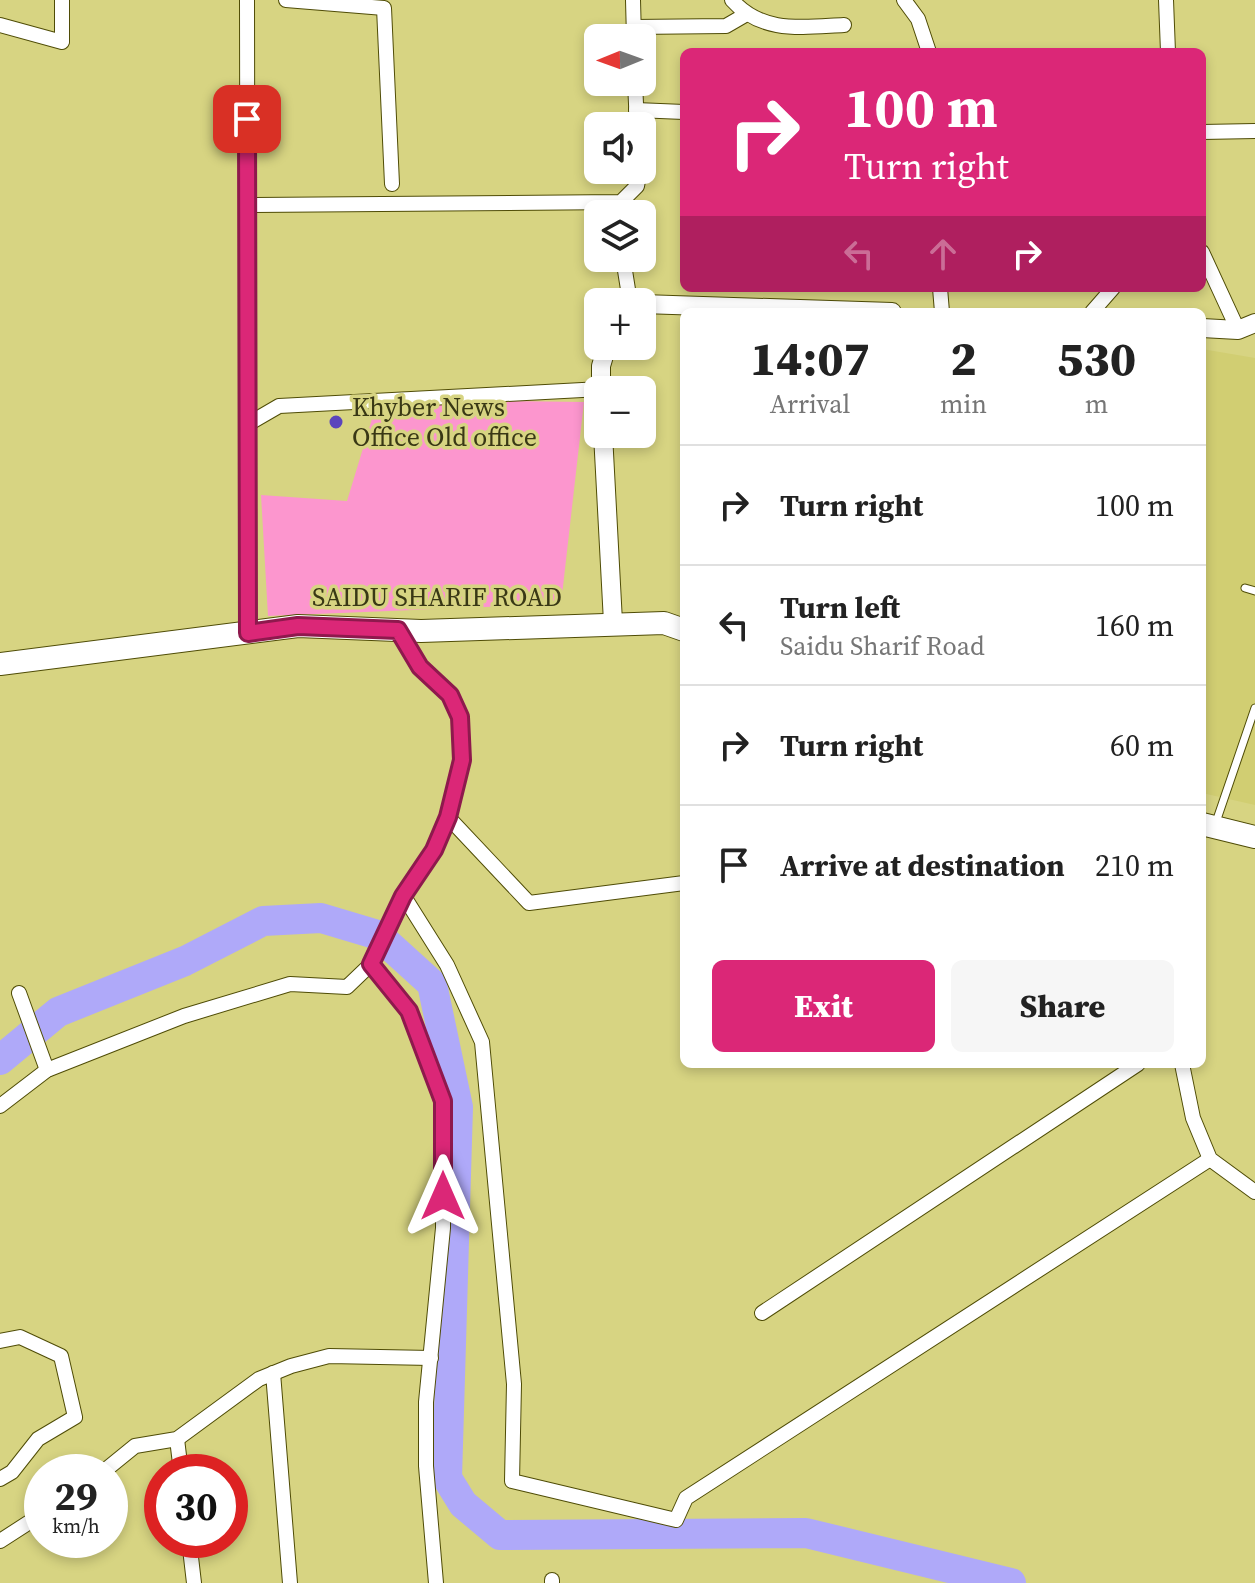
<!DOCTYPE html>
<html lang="en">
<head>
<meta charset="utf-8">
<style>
  :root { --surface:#fff; --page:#f6f6f6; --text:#222; --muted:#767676; --line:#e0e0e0; --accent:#db2777 }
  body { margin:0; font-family:"Source Serif 4",serif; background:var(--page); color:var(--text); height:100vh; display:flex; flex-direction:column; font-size:30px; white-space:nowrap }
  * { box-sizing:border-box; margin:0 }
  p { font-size:26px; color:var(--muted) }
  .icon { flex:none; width:44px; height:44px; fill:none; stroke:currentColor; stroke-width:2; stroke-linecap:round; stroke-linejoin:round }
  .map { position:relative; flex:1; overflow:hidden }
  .sheet { position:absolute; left:680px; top:308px; width:526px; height:760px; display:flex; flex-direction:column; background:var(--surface); border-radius:12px; box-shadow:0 4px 12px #0003 }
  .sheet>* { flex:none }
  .hud { position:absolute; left:680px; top:48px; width:526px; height:244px; border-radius:12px; box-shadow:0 4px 12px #0003; background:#db2777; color:#fff; overflow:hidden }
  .needle { width:52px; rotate:269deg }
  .fabs { position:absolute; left:584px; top:24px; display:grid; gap:16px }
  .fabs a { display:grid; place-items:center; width:72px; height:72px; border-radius:12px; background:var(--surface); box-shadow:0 4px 12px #0003; font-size:40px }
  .speed { position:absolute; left:24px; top:1454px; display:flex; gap:16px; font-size:40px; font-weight:700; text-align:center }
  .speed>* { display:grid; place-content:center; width:104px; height:104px; border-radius:50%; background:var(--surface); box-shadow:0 4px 12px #0003; line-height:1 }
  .speed small { font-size:20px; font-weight:400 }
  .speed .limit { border:12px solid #d22; background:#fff; color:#111 }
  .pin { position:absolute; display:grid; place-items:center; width:68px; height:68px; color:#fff; margin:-34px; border-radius:16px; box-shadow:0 4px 12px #0006 }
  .me { position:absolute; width:88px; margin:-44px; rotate:0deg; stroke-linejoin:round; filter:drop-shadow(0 0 6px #0008) }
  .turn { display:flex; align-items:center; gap:28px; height:168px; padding:0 32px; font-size:36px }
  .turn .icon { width:104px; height:104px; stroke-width:2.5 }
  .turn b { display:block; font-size:56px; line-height:68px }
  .lanes { display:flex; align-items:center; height:76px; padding:0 32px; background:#0003; justify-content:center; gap:40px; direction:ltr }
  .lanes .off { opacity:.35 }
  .eta { display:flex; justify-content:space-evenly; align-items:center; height:136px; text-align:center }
  .eta b { font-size:48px; font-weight:800; line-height:56px }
  .action { display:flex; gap:16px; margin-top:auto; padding:16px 32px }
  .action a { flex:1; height:92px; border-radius:12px; background:var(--accent); color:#fff; font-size:32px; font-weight:800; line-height:92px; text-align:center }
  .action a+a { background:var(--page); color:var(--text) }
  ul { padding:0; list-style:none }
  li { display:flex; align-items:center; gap:24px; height:120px; padding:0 32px; border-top:2px solid var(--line) }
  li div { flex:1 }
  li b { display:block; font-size:30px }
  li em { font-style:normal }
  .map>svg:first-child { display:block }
</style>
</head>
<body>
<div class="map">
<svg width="1255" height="1583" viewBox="0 0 1255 1583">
  <rect width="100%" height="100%" fill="#d7d482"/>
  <polygon fill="#d1ce72" points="1202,349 1255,358 1255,805 1202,793"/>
  <polygon fill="#fc96ce" points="378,399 584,402 561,604 268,616 261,495 347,501"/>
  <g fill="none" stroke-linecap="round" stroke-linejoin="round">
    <polyline stroke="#afa9f9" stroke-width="30" points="0,1060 58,1012 185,961 263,921 321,918 378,935 432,984 458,1107 447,1478 463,1504 500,1535 806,1533 1011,1583"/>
    <g stroke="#4f4c06" stroke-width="9">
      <g id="service">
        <polyline points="1245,588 1255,591"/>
        <polyline points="1215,825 1255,708"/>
      </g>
    </g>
    <g stroke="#4f4c06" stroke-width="16">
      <g id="minor">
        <polyline points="247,0 248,633"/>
        <polyline points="286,0 384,8 392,184"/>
        <polyline points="633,0 634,38"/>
        <path d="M732 0C762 34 802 27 844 25"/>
        <polyline points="904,0 918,19 929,52"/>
        <polyline points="1166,0 1168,52"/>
        <polyline points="0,25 62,42 62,0"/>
        <polyline points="634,27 726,26 745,15"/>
        <polyline points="635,82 637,126"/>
        <polyline points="636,110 684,112"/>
        <polyline points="1202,132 1255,131"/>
        <polyline points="247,205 621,202 637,186 640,170"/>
        <polyline points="1202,252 1238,330"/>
        <polyline points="623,258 630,302"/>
        <polyline points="940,288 942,312"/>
        <polyline points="1092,312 1113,288"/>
        <polyline points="248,424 279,406 601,389"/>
        <polyline points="398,630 420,667 450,695 460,717 462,760 448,817 434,850 403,895 447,965 482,1042 514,1384 512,1481 676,1520 686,1498 1210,1159"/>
        <polyline points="448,817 529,903 684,883"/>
        <polyline points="371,964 403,895"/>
        <polyline points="19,993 47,1070"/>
        <polyline points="1182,1064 1193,1118 1210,1159 1255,1192"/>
        <polyline points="0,1106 47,1070 184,1016 290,984 347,987 371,964 409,1011 443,1101 443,1228 426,1402 426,1466 436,1583"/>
        <polyline points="762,1313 1138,1064"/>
        <polyline points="0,1341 20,1337 61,1356 75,1417 38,1439 12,1472 0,1479"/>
        <polyline points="273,1373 290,1583"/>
        <polyline points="177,1439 181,1472"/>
        <polyline points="103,1472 135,1446 177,1439 259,1379 291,1366 329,1356 431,1358"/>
        <polyline points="189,1540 194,1583"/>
        <polyline points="0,1541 42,1514"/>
        <polyline points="552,1580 552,1583"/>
      </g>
    </g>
    <g stroke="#4f4c06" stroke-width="20">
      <g id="tertiary">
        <polyline points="642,304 892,312"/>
        <polyline points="1202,328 1238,330 1255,323"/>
        <polyline points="601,390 601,366 607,346"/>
        <polyline points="603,434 613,622"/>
      </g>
    </g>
    <g stroke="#4f4c06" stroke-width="24">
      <g id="primary">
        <polyline points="0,664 298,626 421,631 664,623 684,630"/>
        <polyline points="1202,824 1255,837"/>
      </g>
    </g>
    <use href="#service" stroke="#fff" stroke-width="7"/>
    <use href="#minor" stroke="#fff" stroke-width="14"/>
    <use href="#tertiary" stroke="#fff" stroke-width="18"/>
    <use href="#primary" stroke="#fff" stroke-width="22"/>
  </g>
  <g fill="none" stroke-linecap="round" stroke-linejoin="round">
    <g stroke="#8e194d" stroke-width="20">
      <polyline id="route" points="247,119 248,633 298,626 398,630 420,667 450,695 460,717 462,760 448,817 434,850 403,896 371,964 409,1011 443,1101 443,1196"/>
    </g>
    <use href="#route" stroke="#db2777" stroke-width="14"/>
  </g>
  <circle fill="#5b44bc" stroke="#d7d482" stroke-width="3" cx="336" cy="422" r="8"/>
  <g text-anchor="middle" stroke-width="7" stroke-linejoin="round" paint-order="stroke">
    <g font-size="26" fill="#393815" stroke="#d7d482" text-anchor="start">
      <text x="352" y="416">Khyber News<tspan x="352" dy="30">Office Old office</tspan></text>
    </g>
    <g font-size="26" fill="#393815" stroke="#d7d482">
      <text x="437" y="606">SAIDU SHARIF ROAD</text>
    </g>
  </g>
</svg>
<div class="fabs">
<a><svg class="needle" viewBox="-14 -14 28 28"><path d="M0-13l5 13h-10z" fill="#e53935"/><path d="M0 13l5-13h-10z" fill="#767676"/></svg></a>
<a><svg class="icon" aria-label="sound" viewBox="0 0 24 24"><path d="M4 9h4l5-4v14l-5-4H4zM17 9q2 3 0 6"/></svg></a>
<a><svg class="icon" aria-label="layers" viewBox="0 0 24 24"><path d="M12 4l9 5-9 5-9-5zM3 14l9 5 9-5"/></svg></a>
<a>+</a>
<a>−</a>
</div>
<div class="speed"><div>29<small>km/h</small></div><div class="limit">30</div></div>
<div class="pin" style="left:247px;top:119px;background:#d93025"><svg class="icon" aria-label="arrive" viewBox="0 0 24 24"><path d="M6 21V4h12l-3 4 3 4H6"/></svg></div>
<svg class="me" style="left:443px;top:1196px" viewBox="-20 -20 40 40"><path d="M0-17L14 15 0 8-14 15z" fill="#db2777" stroke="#fff" stroke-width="4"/></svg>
<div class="hud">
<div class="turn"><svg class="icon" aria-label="right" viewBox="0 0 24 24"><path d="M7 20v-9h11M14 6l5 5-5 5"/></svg><div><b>100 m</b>Turn right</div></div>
<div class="lanes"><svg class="icon off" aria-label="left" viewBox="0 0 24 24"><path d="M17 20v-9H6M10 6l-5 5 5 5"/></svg><svg class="icon off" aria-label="ahead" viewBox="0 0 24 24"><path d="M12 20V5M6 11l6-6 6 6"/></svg><svg class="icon" aria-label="right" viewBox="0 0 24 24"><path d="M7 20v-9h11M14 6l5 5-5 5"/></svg></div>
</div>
<section class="sheet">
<div class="eta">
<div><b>14:07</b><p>Arrival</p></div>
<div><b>2</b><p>min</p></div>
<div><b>530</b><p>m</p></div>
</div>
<ul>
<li><svg class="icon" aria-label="right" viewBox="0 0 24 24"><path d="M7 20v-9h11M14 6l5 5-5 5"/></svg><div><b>Turn right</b></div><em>100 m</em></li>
<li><svg class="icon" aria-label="left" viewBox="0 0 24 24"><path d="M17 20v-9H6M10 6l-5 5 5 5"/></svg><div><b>Turn left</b><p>Saidu Sharif Road</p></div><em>160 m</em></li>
<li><svg class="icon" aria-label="right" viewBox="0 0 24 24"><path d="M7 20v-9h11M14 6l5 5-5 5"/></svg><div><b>Turn right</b></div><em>60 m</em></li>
<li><svg class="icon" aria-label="arrive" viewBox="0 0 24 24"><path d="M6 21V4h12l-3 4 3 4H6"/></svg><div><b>Arrive at destination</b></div><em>210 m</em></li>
</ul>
<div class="action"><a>Exit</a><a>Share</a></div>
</section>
</div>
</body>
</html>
